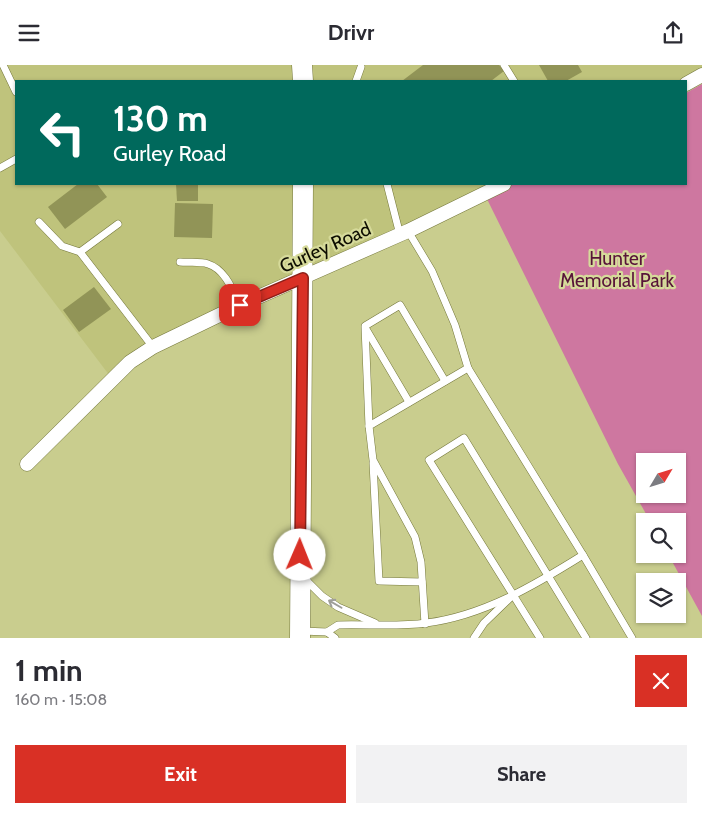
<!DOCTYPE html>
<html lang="en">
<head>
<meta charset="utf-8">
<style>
  :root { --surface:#fff; --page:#f2f2f3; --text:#2b2b33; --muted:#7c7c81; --accent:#d93025 }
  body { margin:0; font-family:Cabin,sans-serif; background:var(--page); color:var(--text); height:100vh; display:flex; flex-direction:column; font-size:19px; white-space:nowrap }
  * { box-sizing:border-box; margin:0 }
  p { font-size:16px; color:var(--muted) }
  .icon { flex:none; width:28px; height:28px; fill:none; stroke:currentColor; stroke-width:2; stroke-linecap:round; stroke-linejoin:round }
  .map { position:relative; height:573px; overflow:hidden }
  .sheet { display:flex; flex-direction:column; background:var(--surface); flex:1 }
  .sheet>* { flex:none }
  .top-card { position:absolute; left:15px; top:15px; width:672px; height:105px; border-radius:0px; box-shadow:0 1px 4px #0004; background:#00695c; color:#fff; overflow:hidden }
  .needle { width:32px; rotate:52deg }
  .fabs { position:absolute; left:636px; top:388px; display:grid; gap:10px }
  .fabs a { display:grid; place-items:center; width:50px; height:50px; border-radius:0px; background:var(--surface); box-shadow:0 1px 4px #0004; font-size:25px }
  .pin { position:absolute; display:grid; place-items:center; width:42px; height:42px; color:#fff; margin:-21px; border-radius:10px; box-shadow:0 2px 8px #0006 }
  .me { position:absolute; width:55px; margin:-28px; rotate:1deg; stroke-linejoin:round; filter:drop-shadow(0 0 4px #0008) }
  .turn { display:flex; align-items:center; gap:18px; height:105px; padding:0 15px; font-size:22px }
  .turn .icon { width:65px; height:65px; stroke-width:2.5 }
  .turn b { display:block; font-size:35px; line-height:42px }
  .round { display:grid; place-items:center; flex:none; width:52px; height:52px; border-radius:0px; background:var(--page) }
  .overview { display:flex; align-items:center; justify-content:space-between; height:85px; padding:0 15px }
  h1 { font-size:30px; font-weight:700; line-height:38px }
  .cta { display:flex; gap:10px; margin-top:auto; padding:10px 15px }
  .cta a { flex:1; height:58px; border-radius:0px; background:var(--accent); color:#fff; font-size:20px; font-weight:700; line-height:58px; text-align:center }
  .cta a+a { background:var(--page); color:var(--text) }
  header { display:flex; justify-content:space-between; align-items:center; height:65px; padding:0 15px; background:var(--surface); font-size:22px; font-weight:700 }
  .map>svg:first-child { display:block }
</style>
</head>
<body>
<header><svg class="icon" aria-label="menu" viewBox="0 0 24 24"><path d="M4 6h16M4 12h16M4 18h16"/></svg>Drivr<svg class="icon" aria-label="share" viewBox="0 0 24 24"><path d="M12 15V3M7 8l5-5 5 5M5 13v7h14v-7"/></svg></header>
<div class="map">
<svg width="702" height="573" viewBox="0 0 702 573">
  <rect width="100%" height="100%" fill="#c9cd8e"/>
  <polygon fill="#bfc37c" points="0,0 702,0 702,14 686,16 16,16 16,119 504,119 153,282 113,315 0,166"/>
  <path fill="#ce77a0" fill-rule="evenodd" d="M702 19V551L668 489H678V456H650L618 399 484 128 505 119H686V28ZM645 396H678V429H645Z"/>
  <g fill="#919457">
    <polygon points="423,0 499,0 504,6 491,16 402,16"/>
    <polygon points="539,0 578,0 582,7 566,16 548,16"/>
    <polygon points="78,119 97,119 107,132 65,164 48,142"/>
    <polygon points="176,119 198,119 198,136 177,136"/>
    <polygon points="175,138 213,139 212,173 174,172"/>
    <polygon points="94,222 111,244 79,267 63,245"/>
  </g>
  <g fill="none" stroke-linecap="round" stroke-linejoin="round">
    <g stroke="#75783b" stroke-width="8">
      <g id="lane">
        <polyline points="3,0 16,27"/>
        <polyline points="504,0 514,16"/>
        <polyline points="356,16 361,2"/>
        <polyline points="0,103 16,94"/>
        <polyline points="387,119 400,170"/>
        <polyline points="39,157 62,181 80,187 153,282"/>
        <polyline points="80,187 118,159"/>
        <path d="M180 197C188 198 200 196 208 199 225 204 233 226 240 240"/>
        <polyline points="366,264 409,337"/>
        <polyline points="369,361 365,261 400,240 445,316"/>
        <polyline points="373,398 379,516 422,517"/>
        <polyline points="583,490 632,573"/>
        <polyline points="305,514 322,531 338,542 375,558"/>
        <polyline points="425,559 421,497 415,472 373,395 369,361 468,303"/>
        <polyline points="302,566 327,567 335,573"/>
        <path d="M327 567 338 560C365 559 399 562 426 558 483 551 535 520 583 490L468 303 455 260 432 206 408 166"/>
        <polyline points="474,573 484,558 510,533"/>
        <polyline points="540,573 429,395 464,373 586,573"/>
      </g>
    </g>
    <g stroke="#75783b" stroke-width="15">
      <g id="street">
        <polyline points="686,19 702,10"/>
        <polyline points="27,399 130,297 153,282 240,240 408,166 504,119"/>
      </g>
    </g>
    <g stroke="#75783b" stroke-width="21">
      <g id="secondary">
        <polyline points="302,0 303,16"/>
        <polyline points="300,573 303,119"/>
      </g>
    </g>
    <use href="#lane" stroke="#fff" stroke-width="7"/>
    <use href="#street" stroke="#fff" stroke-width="14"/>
    <use href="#secondary" stroke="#fff" stroke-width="20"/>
  </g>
  <defs><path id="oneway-shaft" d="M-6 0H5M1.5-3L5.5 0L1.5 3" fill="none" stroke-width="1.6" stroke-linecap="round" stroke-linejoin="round" transform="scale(1.25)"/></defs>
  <use stroke="#9e9e99" href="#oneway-shaft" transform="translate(335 539) rotate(-150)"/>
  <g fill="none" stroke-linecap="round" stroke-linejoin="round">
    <g stroke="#8d1f18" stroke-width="12">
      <polyline id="route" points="240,240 303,213 300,490"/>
    </g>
    <use href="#route" stroke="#d93025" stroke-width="9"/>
  </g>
  <g text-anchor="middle" stroke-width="4.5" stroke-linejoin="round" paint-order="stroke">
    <g font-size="19" fill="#0d0d00" stroke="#d6da9a">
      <text transform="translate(325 182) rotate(-24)" y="7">Gurley Road</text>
    </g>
    <g font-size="19" fill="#581439" stroke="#d6da9a">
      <text x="617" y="200">Hunter<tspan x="617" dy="22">Memorial Park</tspan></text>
    </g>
  </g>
</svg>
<div class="fabs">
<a><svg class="needle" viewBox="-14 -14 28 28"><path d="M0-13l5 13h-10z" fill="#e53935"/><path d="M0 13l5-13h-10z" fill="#7c7c81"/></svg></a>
<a><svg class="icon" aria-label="search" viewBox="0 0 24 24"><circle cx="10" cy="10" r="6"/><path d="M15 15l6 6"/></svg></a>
<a><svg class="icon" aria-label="layers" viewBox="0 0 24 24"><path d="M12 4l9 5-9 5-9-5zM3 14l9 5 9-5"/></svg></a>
</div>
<div class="pin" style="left:240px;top:240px;background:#d93025"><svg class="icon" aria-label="arrive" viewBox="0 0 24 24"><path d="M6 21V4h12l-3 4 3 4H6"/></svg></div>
<svg class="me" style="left:300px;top:490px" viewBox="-20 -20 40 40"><circle r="19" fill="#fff"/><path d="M0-13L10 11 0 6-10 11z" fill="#d93025"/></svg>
<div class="top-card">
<div class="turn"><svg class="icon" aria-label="left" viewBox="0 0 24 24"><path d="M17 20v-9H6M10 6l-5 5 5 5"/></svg><div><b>130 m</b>Gurley Road</div></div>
</div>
</div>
<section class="sheet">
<div class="overview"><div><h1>1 min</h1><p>160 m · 15:08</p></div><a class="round" style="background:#d93025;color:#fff"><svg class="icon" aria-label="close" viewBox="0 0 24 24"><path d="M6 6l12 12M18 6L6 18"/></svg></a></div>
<div class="cta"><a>Exit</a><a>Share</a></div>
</section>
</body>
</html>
